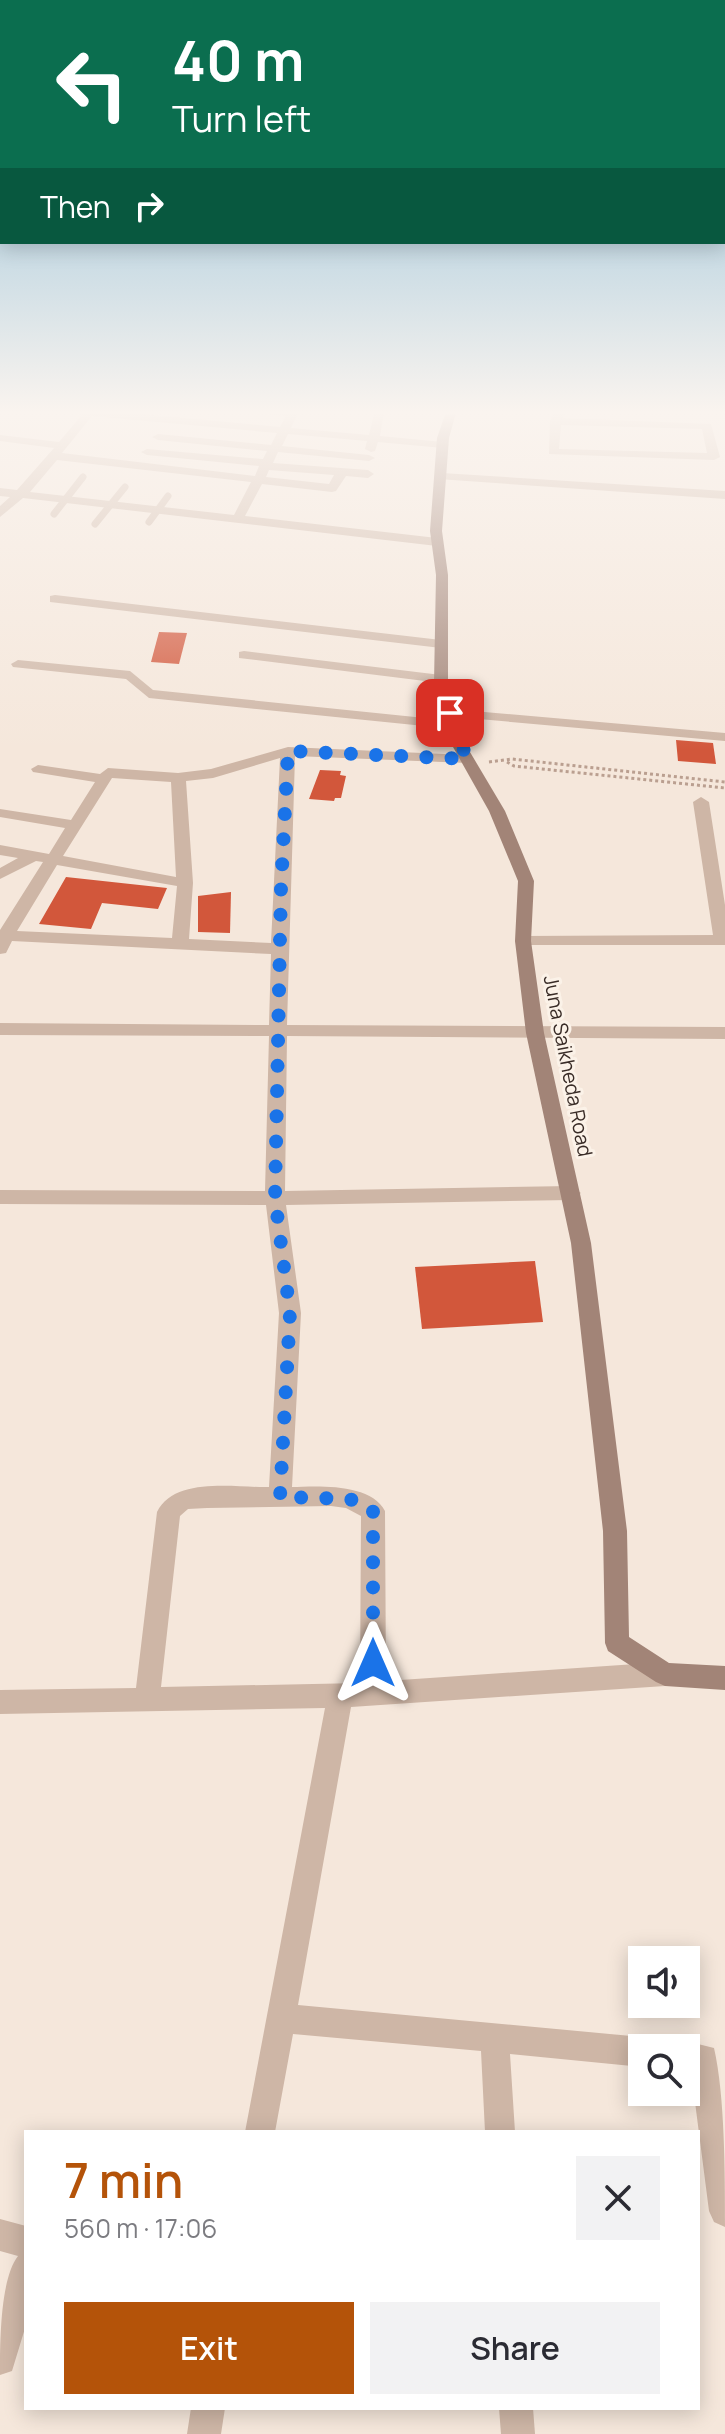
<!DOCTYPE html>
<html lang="en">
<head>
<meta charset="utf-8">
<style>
  :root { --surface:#fff; --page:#f2f2f3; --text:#2b2b33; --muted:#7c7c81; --accent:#b45309 }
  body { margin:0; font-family:Manrope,sans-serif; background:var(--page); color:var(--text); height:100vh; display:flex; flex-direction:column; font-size:30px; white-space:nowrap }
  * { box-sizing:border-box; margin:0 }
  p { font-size:26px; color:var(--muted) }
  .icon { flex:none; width:44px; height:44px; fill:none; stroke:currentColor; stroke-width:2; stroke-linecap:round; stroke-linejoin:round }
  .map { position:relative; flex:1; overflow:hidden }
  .drawer { position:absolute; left:24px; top:2130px; width:676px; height:280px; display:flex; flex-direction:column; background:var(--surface); border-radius:0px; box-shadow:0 4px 20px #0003 }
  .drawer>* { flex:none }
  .guide { position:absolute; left:0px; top:0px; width:726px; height:244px; box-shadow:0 4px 20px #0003; background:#0b6e4f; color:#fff; overflow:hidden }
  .fabs { position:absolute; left:628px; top:1946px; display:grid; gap:16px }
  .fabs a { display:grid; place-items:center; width:72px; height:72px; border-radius:0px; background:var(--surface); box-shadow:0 4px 20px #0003; font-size:40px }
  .pin { position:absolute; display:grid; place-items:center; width:68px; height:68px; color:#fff; margin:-34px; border-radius:16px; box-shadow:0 4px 12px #0006 }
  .me { position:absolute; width:88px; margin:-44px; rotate:0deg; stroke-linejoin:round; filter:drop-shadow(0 0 6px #0008) }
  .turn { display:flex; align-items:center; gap:28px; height:168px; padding:0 40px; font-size:36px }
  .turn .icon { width:104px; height:104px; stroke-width:2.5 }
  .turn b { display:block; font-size:56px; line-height:68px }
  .then { display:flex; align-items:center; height:76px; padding:0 40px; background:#0003; gap:16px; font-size:30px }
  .round { display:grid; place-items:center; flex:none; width:84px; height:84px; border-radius:0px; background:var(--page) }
  .summary { display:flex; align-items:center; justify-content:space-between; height:136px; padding:0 40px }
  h1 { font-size:48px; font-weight:600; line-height:60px; color:var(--accent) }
  .primary-button { display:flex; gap:16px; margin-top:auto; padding:16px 40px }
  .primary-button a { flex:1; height:92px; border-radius:0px; background:var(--accent); color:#fff; font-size:32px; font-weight:600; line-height:92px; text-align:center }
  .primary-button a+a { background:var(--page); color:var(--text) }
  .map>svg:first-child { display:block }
</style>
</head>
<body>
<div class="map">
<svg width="725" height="2434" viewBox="0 0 725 2434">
  <rect width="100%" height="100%" fill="#f5e7db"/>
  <g fill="#d2573b">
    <polygon points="159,632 187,633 179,664 151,662"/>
    <polygon points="676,740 713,743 716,764 678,761"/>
    <polygon points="320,770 341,771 340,775 346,776 341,798 335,798 334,801 309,799"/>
    <polygon points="66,877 167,888 158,909 102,903 91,929 39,924"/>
    <polygon points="231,892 230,933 198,932 198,896"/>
    <polygon points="535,1261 543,1322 422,1329 415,1267"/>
  </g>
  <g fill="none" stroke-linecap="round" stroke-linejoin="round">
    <g stroke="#ba9f90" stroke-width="3" stroke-dasharray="3 3" stroke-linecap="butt">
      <polyline points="489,762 512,759 725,782"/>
      <polyline points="507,762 514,766 725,788"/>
    </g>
    <g stroke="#ceb6a6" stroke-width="7">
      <polyline points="54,514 83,477"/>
      <polyline points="149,522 168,496"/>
      <polyline points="95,524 125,487"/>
    </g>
    <g fill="#ceb6a6" fill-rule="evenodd">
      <path d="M49 409H89L280 427 286 416 246 412 241 409H300L291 428 369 435 374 414 384 412 380 436 443 442 449 445 443 448 378 442 375 451 371 452 365 449 367 441 288 434 282 446 369 455 375 458 369 461 278 452 273 463 368 470 374 474 368 478 346 476 336 491 332 492 262 484 245 516 437 538 443 542 437 546 23 498 0 517V506L10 497 0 496V488L17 490 54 448 0 441V435L59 442 82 415ZM92 416 277 433 271 445 158 434 152 437 158 440 267 451 263 459 147 449 141 452 147 455 259 466 255 476 62 453ZM57 460 251 482 234 515 30 492ZM269 470 334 475 329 484 266 477Z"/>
      <path d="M556 409H566L563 418 711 424 720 457 714 460 549 454 550 421ZM561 425 702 429 707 453 559 449Z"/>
      <polygon points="442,473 725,491 725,499 438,479 438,475"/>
      <polygon points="55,595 441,640 448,644 441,648 50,602 50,596"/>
      <polygon points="244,651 441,675 448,679 441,683 239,658 239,652"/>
      <polygon points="18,660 130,671 153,690 454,721 461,725 454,729 149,698 126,679 13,667 11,664"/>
      <polygon points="450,709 725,733 725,741 445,716 443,713"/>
      <path d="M288 747 467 755 474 759 467 763 295 756 287 1025 725 1027V1039L287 1036 285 1191 571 1186 581 1193 571 1200 286 1205 301 1313 292 1487C318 1486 371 1483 385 1511L386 1681 665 1662 674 1666 678 1674 674 1682 665 1686 351 1707 298 2005 642 2037 652 2042 655 2048H642V2067L510 2054 515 2132H485L481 2051 293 2034 275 2132H245L325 1708 0 1714V1690L136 1688 157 1512C175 1476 236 1488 269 1487L279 1313 266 1205 0 1204V1190L265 1191 269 1036 0 1035V1023L269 1025 271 954 12 941 6 953 0 954V930L43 862 36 861 0 879V868L18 858 0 855V845L49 854 65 828 0 817V809L71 820 95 782 33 772 31 769 38 765 100 774 108 768 178 773 211 769ZM280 758 271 943 189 939 193 883 186 781 213 778ZM112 778 171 782 176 877 63 856ZM57 865 177 886 172 938 17 931ZM331 1506 346 1508 361 1516 360 1683 161 1687 180 1516 188 1509 207 1508Z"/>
      <polygon points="701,797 709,802 725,905 725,945 517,945 515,941 523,936 713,935 693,802"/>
      <path d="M686 2041 714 2048C725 2096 725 2174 725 2227L714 2222 709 2211 691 2071H686V2048H675Z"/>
      <path d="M0 2219 26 2226V2325L12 2371 0 2375C0 2343 0 2279 18 2256L0 2251Z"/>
      <polygon points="191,2408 225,2408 221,2434 187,2434"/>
      <polygon points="499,2408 533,2408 535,2434 501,2434"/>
    </g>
    <polygon fill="#a28477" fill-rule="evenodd" points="447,409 457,409 449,438 442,531 448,575 448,683 467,747 505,811 534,881 531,941 544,1033 591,1243 627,1531 629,1637 669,1663 725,1666 725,1690 665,1686 656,1682 608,1651 605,1643 603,1531 571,1243 526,1033 515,941 518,881 489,811 453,747 434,683 436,575 430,531 437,438"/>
  </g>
  <linearGradient id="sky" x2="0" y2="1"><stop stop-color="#7bb4d3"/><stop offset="0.55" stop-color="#faf4ef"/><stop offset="1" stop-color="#faf4ef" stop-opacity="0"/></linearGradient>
  <rect width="725" height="750" fill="url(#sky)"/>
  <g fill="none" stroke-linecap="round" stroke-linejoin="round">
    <polyline stroke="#1a73e8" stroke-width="14" stroke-dasharray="0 25.2" points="373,1663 373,1511 350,1499 280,1497 290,1313 275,1198 281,888 288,751 467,759 450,713"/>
  </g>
  <g text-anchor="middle" stroke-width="6" stroke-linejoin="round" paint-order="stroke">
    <g font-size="20" fill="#392c27" stroke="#fbf2e8">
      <text transform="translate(568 1066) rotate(79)" y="7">Juna Saikheda Road</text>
    </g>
  </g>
</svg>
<div class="fabs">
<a><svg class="icon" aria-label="sound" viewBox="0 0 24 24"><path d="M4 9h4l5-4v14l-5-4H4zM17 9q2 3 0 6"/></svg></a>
<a><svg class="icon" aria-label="search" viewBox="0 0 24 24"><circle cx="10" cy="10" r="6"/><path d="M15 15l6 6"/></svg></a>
</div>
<div class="pin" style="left:450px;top:713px;background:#d93025"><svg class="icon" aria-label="arrive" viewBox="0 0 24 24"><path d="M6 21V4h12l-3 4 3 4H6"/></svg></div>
<svg class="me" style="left:373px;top:1663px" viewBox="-20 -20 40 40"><path d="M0-17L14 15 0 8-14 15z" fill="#1a73e8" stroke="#fff" stroke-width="4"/></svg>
<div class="guide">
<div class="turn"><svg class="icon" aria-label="left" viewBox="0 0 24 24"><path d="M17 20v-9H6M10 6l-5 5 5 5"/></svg><div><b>40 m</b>Turn left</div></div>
<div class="then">Then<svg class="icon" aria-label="right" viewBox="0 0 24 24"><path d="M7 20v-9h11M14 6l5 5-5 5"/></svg></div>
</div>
<section class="drawer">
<div class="summary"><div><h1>7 min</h1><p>560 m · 17:06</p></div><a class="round"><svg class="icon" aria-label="close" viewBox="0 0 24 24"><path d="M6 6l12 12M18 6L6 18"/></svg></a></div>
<div class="primary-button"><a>Exit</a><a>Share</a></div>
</section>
</div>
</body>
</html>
